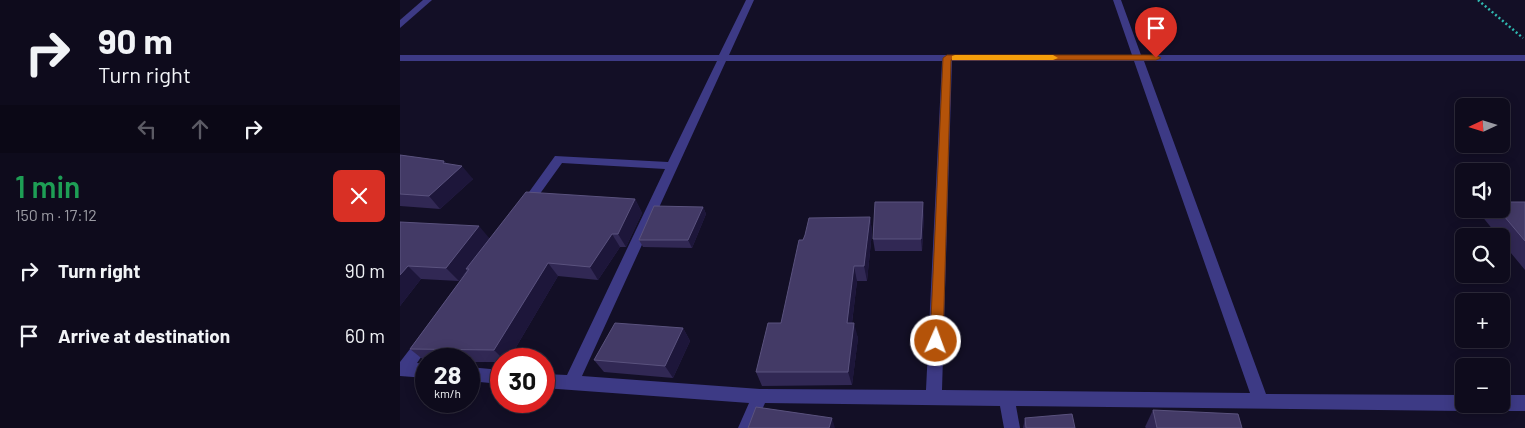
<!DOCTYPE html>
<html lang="en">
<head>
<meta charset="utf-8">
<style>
  :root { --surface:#0e0b1c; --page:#171425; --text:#f1f3f6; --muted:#9b9ba3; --line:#2e2b3b }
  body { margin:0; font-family:Barlow,sans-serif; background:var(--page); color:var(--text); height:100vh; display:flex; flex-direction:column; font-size:19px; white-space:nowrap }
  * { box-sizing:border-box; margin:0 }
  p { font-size:16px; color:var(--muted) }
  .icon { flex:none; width:28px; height:28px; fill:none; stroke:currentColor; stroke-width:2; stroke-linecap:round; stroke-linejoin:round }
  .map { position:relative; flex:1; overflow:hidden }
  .sheet { display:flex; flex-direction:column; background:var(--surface); width:400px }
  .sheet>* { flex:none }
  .hud { background:#0e0b1c; color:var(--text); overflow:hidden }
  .needle { width:32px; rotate:266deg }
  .tools { position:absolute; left:1055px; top:98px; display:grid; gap:10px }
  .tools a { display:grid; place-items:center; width:55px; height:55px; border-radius:8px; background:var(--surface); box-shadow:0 2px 12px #0003,0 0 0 1px var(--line); font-size:25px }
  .speed { position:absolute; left:15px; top:348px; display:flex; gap:10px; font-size:25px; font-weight:700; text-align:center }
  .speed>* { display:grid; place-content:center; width:65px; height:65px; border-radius:50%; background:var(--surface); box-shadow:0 2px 12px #0003,0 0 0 1px var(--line); line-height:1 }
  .speed small { font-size:12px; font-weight:400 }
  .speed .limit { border:8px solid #d22; background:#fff; color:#111 }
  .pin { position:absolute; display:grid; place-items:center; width:42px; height:42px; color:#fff; margin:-51px -21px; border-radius:50% 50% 50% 0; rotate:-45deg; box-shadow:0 0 5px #0007 }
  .pin .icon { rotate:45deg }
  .me { position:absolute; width:55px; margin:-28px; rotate:2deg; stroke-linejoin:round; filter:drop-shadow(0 0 4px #0008) }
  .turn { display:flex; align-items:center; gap:18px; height:105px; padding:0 15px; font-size:22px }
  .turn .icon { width:65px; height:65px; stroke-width:2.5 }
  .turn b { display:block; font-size:35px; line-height:42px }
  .lanes { display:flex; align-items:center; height:48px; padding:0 15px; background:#0003; justify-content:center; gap:25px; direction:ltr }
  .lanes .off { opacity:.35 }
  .round { display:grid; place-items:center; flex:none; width:52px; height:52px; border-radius:8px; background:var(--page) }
  .summary { display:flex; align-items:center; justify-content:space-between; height:85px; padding:0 15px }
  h1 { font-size:30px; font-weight:600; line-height:38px; color:#1e9e55 }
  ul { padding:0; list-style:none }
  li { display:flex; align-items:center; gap:15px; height:65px; padding:0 15px }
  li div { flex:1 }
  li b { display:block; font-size:19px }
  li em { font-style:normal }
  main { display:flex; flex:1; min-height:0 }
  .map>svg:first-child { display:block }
</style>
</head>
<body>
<main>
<section class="sheet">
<div class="hud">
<div class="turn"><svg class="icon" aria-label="right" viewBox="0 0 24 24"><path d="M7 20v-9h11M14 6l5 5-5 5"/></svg><div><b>90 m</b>Turn right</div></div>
<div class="lanes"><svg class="icon off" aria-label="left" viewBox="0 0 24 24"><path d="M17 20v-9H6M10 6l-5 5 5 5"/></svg><svg class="icon off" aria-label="ahead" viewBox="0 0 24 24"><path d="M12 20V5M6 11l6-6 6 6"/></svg><svg class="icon" aria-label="right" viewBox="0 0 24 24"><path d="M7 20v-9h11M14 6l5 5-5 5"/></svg></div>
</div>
<div class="summary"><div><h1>1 min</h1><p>150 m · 17:12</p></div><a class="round" style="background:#d93025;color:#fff"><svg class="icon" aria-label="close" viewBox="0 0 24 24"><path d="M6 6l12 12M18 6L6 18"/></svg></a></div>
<ul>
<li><svg class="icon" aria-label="right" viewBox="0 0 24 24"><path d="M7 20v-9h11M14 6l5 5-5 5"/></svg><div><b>Turn right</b></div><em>90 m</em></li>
<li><svg class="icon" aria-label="arrive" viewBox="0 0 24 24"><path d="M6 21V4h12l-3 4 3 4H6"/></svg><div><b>Arrive at destination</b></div><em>60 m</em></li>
</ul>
</section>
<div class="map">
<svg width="1125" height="428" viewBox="0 0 1125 428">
  <rect width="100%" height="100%" fill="#130f26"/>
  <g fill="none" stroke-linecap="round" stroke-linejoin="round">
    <polyline stroke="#2fb8b0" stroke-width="2.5" stroke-dasharray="2 2.5" stroke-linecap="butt" points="1078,0 1123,38"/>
    <g fill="#3d3a85" fill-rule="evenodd">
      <polygon points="23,0 32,0 0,28 0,20"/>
      <path d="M346 0H354L329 55H732L713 0H721L741 55H1125V61H744L866 394 1064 395V404H1072L1070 408 1064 411 616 406 620 428H604L600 406 365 403 354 428H338L349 403 144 388V374L167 375 265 169 162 163 129 209 125 210 119 206 155 156 268 162 317 61H0V55H319ZM326 61H542L526 390 360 389 182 376ZM552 61H734L850 393 542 390Z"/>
      <polygon points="25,335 30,336 32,341 17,363 26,364 26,378 0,376 0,362 20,336"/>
      <polygon points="69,367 101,370 101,384 69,381"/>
      <polygon points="1101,395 1125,395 1125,411 1101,411 1095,408 1093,404 1101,404"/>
    </g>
  </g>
  <g fill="#312854">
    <polygon points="0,155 44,161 46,163 73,179 40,209 0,206"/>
    <polygon points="235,199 242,213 226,247 220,247 198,280 158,276 109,359 101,359 101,362 69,362 69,359 26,359 26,361 25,361 10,349 68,270 59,281 21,279 0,306 0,222 90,238"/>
    <polygon points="1125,202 1125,270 1101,241 1101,236 1098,236 1081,215 1086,209 1101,209"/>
    <polygon points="303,207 306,214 292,248 243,247 239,240"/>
    <polygon points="524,214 522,251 475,251 473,239"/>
    <polygon points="470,217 472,232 467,281 457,281 452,323 458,338 452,385 362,386 356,372 381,323 403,240 405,235"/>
    <polygon points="283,328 290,341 273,378 204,372 194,360"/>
    <polygon points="753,410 842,428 746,428 745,427"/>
    <polygon points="625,418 675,428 623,428"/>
  </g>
  <g fill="#1d163a">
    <polygon points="44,161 54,173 62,166 73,179 40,209 29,196 43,163"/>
    <polygon points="235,199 242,213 226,247 218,234"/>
    <polygon points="523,202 524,214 522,251 521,239"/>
    <polygon points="303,207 306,214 292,248 288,240"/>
    <polygon points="470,217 472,232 467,281 464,266"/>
    <polygon points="79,226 90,239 66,269 67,270 59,281 46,268"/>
    <polygon points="212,234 220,247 198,280 190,267"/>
    <polygon points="148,263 158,276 109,359 103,359 94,350"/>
    <polygon points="8,266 21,279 0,306 0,275"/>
    <polygon points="454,266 457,281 450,338 447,323"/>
    <polygon points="454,323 458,338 452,385 448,372"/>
    <polygon points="283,328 290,341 273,378 265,366"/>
    <polygon points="432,418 435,428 429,428"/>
  </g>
  <g fill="#433a66" stroke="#5a527e">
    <polygon points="0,155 44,161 43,163 62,166 29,196 0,194"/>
    <polygon points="126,192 235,199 218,234 212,234 190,267 148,263 94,350 10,349 69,269 66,269"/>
    <polygon points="475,202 523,202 521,239 473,239"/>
    <polygon points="1101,202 1125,202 1125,241 1098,209 1101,209"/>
    <polygon points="254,206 303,207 288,240 239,240"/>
    <polygon points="470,217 464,266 454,266 447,323 454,323 448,372 356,372 368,323 381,323 399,240 403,240 405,235 409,218"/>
    <polygon points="0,222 79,226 46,268 8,266 0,275"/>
    <polygon points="215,323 283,328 265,366 194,360"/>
    <polygon points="356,407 432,418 429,428 348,428"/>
    <polygon points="753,410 838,414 842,428 757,428"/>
    <polygon points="672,414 675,428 626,428 625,418"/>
  </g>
  <polygon fill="#b45309" stroke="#753606" points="547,55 756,55 761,58 756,60 551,60 543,341 541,345 532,345 530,341 543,58"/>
  <polygon fill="#f59e0b" points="555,55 653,55 658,58 653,60 552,60 552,56"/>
</svg>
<div class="tools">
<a><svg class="needle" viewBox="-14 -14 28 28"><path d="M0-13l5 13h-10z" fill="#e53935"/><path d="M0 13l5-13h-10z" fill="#9b9ba3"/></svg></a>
<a><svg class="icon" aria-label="sound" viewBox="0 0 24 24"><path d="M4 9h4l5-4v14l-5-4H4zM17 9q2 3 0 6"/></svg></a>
<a><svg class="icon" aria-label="search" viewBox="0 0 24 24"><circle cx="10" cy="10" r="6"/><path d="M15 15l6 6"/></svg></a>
<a>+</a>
<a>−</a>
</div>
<div class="speed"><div>28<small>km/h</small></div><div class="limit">30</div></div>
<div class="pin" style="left:756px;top:58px;background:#d93025"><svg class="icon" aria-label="arrive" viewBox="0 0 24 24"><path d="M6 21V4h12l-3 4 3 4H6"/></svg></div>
<svg class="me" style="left:536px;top:341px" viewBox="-20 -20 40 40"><circle r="17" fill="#b45309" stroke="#fff" stroke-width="3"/><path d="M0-11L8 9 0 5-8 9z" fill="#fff"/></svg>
</div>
</main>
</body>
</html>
